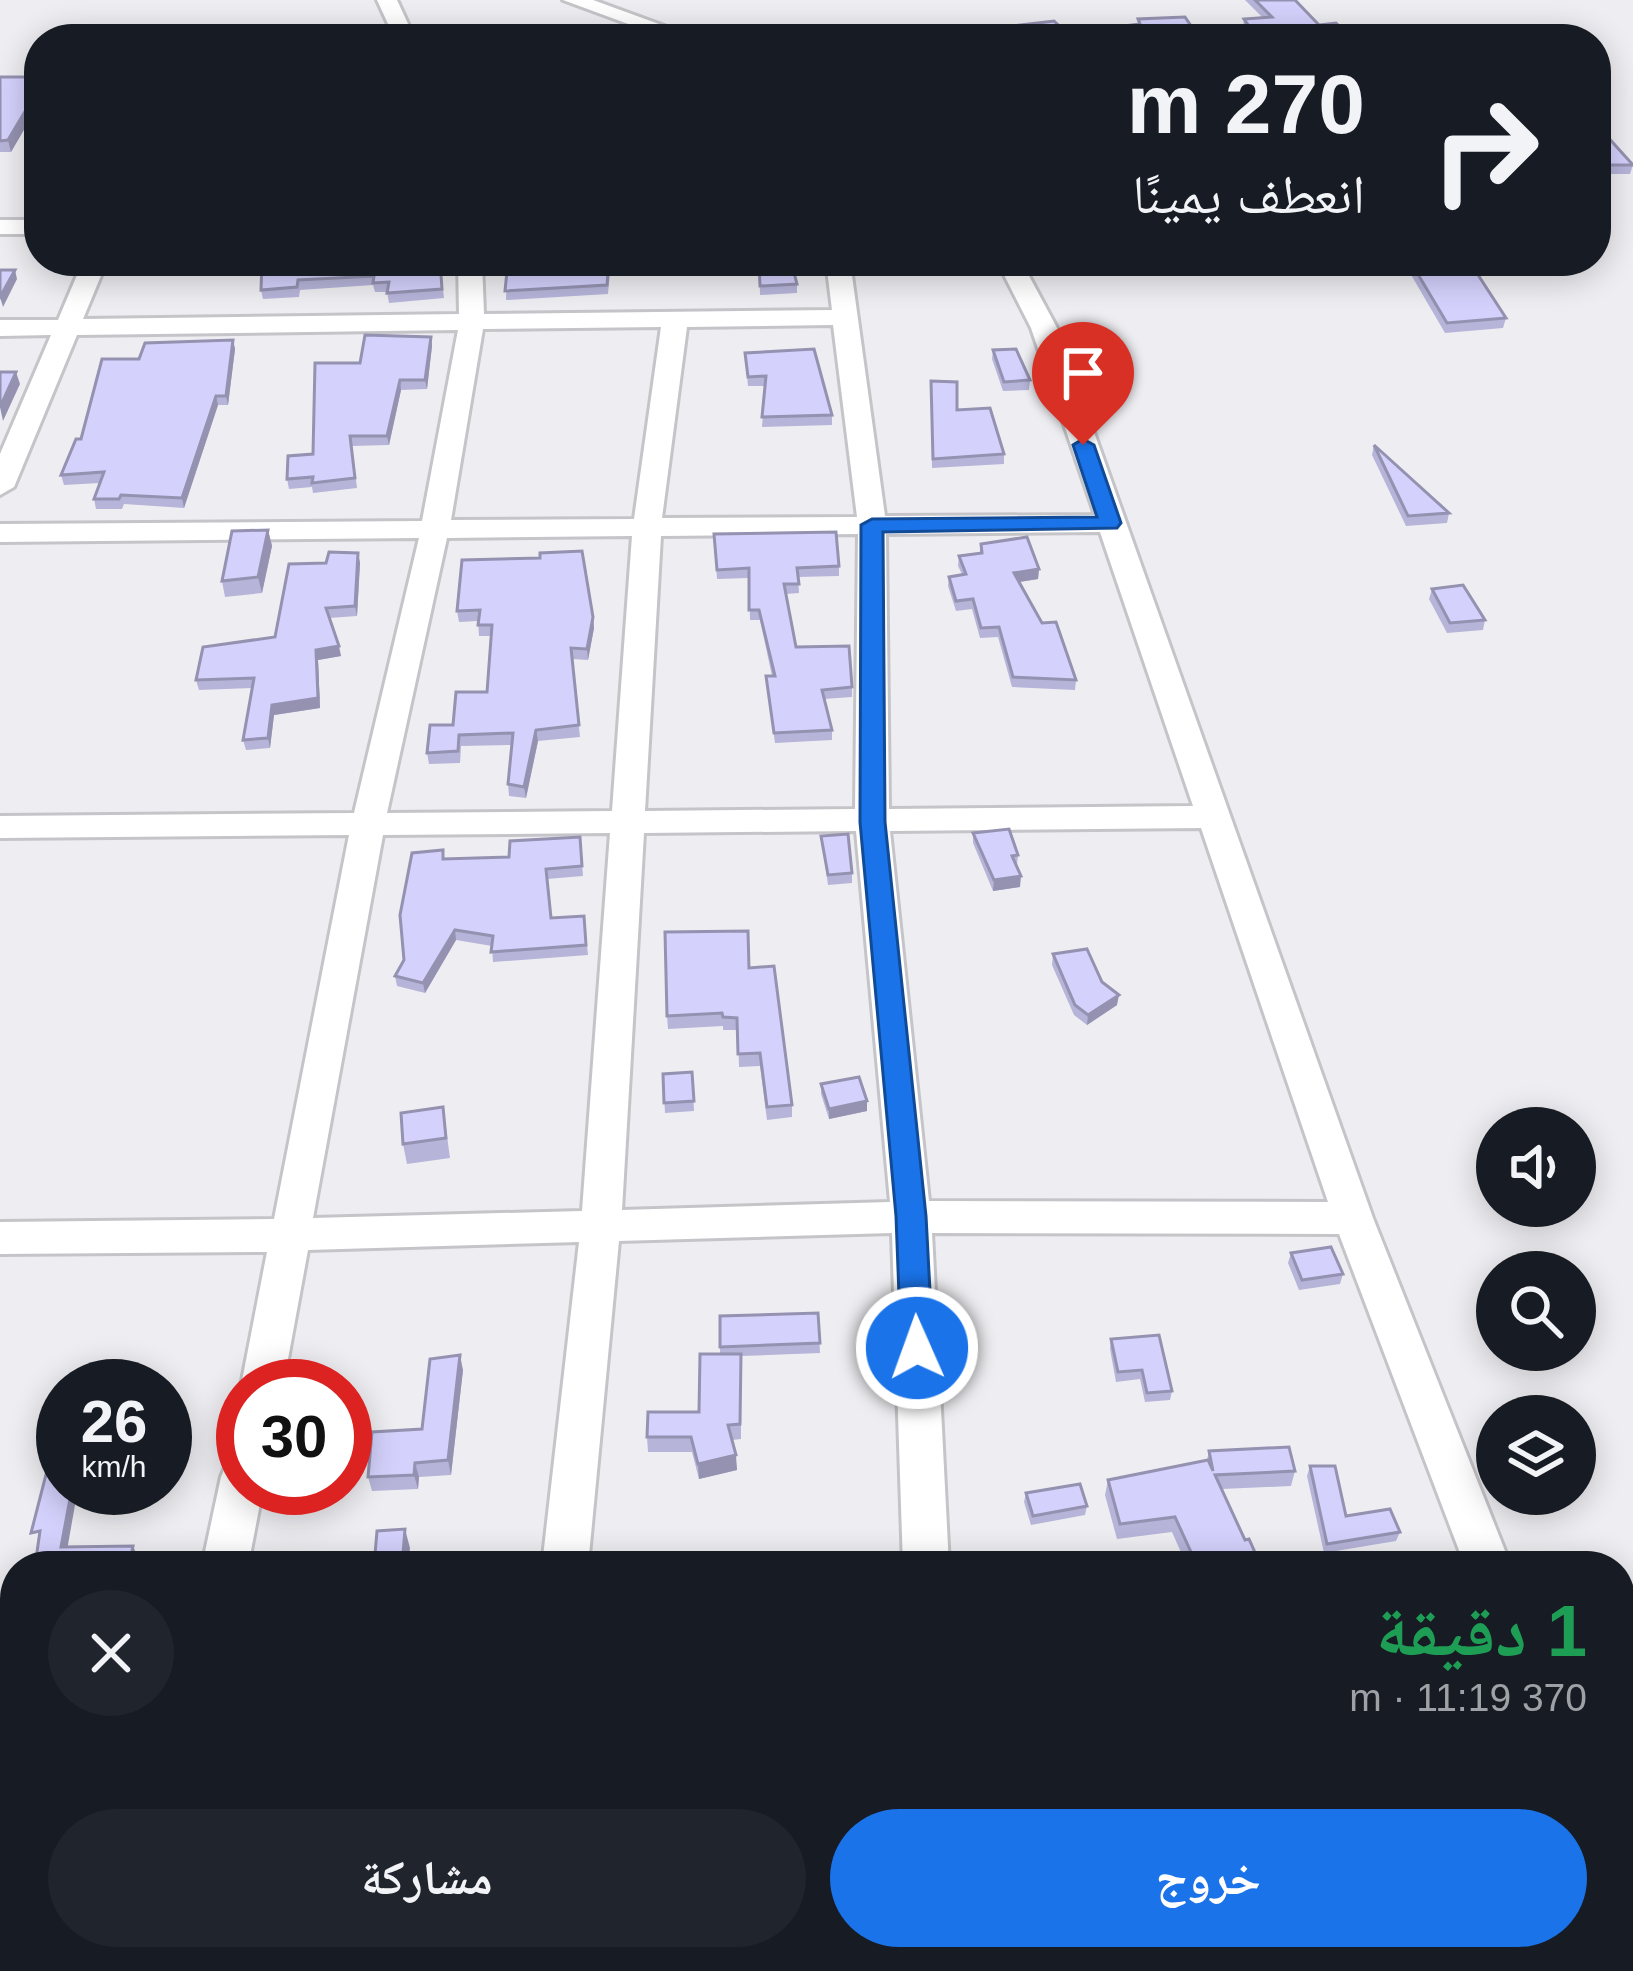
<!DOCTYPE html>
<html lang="ar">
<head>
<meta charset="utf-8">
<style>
  :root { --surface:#171b24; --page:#20242c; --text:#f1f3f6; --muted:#9ea1a6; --accent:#1a73e8 }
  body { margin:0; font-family:Arial,"Noto Naskh Arabic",sans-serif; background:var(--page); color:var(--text); direction:rtl; height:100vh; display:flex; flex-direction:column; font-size:45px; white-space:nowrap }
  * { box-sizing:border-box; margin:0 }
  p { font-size:39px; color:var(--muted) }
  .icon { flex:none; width:66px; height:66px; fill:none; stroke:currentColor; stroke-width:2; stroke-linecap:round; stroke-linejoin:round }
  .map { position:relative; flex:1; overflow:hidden; direction:ltr }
  .side { position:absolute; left:0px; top:1551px; width:1635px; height:420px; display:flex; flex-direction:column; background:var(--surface); border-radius:48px 48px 0 0; box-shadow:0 6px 30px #0003; direction:rtl }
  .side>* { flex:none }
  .banner { position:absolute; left:24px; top:24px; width:1587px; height:252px; border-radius:48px; box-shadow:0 6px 30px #0003; direction:rtl; background:#171b24; color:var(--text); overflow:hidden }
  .fabs { position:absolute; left:1476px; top:1107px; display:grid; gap:24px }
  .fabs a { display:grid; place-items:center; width:120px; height:120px; border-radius:50%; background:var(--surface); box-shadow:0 6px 30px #0003; font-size:60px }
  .speed { position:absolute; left:36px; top:1359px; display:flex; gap:24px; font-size:60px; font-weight:700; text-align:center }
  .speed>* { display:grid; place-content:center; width:156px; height:156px; border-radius:50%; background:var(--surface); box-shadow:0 6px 30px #0003; line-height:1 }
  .speed small { font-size:30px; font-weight:400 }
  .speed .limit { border:18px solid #d22; background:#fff; color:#111 }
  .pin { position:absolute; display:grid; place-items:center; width:102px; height:102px; color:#fff; margin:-123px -51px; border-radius:50% 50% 50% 0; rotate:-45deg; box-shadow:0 0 12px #0007 }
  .pin .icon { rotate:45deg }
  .me { position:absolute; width:132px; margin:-66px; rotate:358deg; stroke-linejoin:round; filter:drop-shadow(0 0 9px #0008) }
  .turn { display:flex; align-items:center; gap:42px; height:252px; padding:0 48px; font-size:54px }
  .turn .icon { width:156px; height:156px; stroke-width:2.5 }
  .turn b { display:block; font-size:84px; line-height:102px }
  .round { display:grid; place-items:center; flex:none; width:126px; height:126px; border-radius:63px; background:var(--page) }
  .head { display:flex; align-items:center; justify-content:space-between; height:204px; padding:0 48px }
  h1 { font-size:72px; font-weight:800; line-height:90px; color:#1e9e55 }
  .button { display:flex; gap:24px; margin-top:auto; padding:24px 48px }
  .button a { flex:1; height:138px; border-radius:72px; background:var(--accent); color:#fff; font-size:48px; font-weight:800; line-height:138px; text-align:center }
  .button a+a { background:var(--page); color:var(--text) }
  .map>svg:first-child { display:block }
</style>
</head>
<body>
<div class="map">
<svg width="1633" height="1971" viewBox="0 0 1633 1971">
  <rect width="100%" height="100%" fill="#eeeef2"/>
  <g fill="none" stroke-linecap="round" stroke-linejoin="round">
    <g stroke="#c5c5c9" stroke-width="6">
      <g id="street">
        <polygon points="377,0 397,0 415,39 395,39"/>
        <polygon points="563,0 593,0 700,39 669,39"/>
        <rect x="0" y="220" width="39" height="14"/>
        <path d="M83 261H107L83 319 459 314 458 261H482L484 314 832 310 826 261H850L885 516 1095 515 1031 328 997 261H1021L1057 328 1373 1218 1511 1566H1465L1339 1234 932 1233 949 1566H903L892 1233 619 1241 588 1566H542L579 1242 308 1250 283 1386H243V1390L241 1386 267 1252 0 1254V1222L274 1219 349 835 0 838V816L354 813 419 538 0 542V524L422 521 458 330 77 335 14 487 0 495V454L51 335 0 336V320H58ZM833 325 857 517 662 518 687 327ZM661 327 634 519 451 520 483 329ZM1100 532 1193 806 889 809 886 534ZM858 534 855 809 645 811 661 536ZM632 536 612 811 387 813 447 538ZM1201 828 1328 1202 929 1201 890 831ZM856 831 890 1202 622 1210 644 833ZM610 833 582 1211 313 1218 383 835Z"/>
        <polygon points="243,1458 243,1488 263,1488 248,1566 202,1566 221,1477 227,1463"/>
        <polygon points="1620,1880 1633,1885 1633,1964 1615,1956 1620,1956"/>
        <polygon points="119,1956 171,1956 167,1971 115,1971"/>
        <polygon points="498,1956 550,1956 549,1971 497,1971"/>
        <polygon points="917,1956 969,1956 970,1971 918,1971"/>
      </g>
    </g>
    <use href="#street" fill="#fff" fill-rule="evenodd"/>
  </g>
  <g fill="#b6b4d9">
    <polygon points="1245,0 1295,0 1319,25 1352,39 1251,39 1243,28 1244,19 1263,18"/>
    <polygon points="1138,19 1200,39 1015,39 1013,36 1013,26 1067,33 1138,24"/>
    <polygon points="0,77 37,77 39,85 36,109 11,152 0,152"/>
    <polygon points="1596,124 1633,165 1630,174 1596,174"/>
    <polygon points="262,261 440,261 444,298 389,303 387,292 375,292 373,285 300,290 299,297 263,299 261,290"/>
    <polygon points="502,261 611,261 608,294 506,300 507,267 503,267"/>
    <polygon points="759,261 797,284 797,293 760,295"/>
    <polygon points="1403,261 1469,261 1506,318 1503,328 1445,333"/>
    <polygon points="431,337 432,346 427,389 401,390 389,445 352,446 357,488 313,493 312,487 289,489 287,479 313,454 360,363"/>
    <polygon points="233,340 235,349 228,405 218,405 184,508 124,504 122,509 96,509 94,499 100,483 64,485 61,475 139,359"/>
    <polygon points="993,350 1030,380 1029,390 1003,391 992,359"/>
    <polygon points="745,353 832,415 832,425 762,427 765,386 748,386"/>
    <polygon points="931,381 957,410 1004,454 1004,464 932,468"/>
    <polygon points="1374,445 1449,513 1447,523 1406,526 1372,455"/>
    <polygon points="268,530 272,546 262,593 225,597 222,581"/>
    <polygon points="714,534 839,566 839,576 798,577 799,593 786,594 796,647 852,687 852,697 824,699 832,730 832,740 775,743 767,686 766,676 772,676 760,620 750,620 749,578 717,579"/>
    <polygon points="981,544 1039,569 1038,579 1019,582 1076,680 1075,690 1012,687 998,637 980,638 972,609 956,611 948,586 949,577 962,574 958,566 959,556 980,553"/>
    <polygon points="358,553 360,563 357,616 329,618 341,656 318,660 320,708 274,715 270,748 246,750 243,740 252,688 199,690 196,680 275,637"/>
    <polygon points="462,560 593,617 594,628 588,660 572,659 580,737 538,741 526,798 509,796 508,784 511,745 461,746 460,763 429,764 427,753 487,692 491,636 479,636 478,621 459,622 457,611"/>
    <polygon points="1432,589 1485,620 1483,630 1447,633 1429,599"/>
    <polygon points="973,833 1018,855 1017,865 1016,865 1020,887 993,891 973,843"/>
    <polygon points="821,836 852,873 852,883 828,885"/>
    <polygon points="580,837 583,876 547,879 551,918 584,916 588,955 493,962 492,946 456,940 425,993 397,986 395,976 404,960 444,859 509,857"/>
    <polygon points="1053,954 1102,982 1117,1005 1087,1025 1074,1015 1052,965"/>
    <polygon points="749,968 792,1105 792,1117 767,1120 760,1066 739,1067 738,1030 723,1030 723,1026 668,1029 667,1016"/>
    <polygon points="692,1072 694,1111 665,1113 663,1074"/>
    <polygon points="821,1084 867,1101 867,1111 829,1119 821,1094"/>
    <polygon points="443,1107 450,1158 407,1164 403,1144"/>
    <polygon points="1291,1253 1343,1274 1340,1284 1299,1290 1288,1263"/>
    <polygon points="818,1313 820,1353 741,1356 741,1439 732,1440 737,1470 699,1479 692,1452 648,1452 647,1437 699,1412 720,1354 720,1316"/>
    <polygon points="1111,1339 1172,1391 1170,1400 1145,1402 1140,1379 1116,1382 1110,1349"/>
    <polygon points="463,1370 451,1475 419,1477 418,1489 372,1491 368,1477 422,1429"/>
    <polygon points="1209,1451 1295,1471 1291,1486 1222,1489 1245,1540 1261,1566 1187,1566 1172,1532 1117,1539 1105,1495 1108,1480 1207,1460"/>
    <polygon points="1310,1466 1346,1516 1400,1532 1396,1541 1324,1553 1307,1476"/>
    <polygon points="1026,1493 1087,1506 1085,1515 1031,1525 1024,1502"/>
    <polygon points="1083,1956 1251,1956 1248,1971 1089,1971"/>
  </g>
  <g fill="#9492b0">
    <polygon points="37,77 39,91 36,109 11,152 8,140"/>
    <polygon points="961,261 988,261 961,264"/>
    <polygon points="15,270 17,279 3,307 0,297"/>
    <polygon points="431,337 432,346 427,389 425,380"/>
    <polygon points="233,340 235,349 228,405 226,396"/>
    <polygon points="16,372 20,384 3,421 0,407"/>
    <polygon points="400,380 401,390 389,445 387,436"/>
    <polygon points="216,396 218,405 184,508 182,498"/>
    <polygon points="268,530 272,546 262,593 258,577"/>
    <polygon points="358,553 360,563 357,616 355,606"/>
    <polygon points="1039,569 1038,579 1013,583 1014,573"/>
    <polygon points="593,617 594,628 588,660 587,649"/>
    <polygon points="339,646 341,656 318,660 320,708 274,715 270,748 268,738 272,705 316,650"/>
    <polygon points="536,730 538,741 526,798 524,787"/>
    <polygon points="1021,876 1020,887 993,891 994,880"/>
    <polygon points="455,930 456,940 425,993 423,983"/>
    <polygon points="1119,995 1117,1005 1087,1025 1088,1015"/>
    <polygon points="867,1101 867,1111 829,1119 829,1109"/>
    <polygon points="460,1355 463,1370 451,1475 448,1460"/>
    <polygon points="736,1455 737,1470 699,1479 698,1464"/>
    <polygon points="415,1463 419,1477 418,1489 414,1475"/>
    <polygon points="72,1488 78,1488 66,1556 61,1547"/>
    <polygon points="405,1529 410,1548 408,1566 402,1566"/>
    <polygon points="133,1546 137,1555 135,1566 129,1566"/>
    <polygon points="1227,1555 1224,1566 1195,1566 1196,1563"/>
    <polygon points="358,1956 364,1956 363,1971 357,1971"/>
    <polygon points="1252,1960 1248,1971 1203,1971"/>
  </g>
  <g fill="#d4d1fc" stroke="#9492b0" stroke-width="3">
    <polygon points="1255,0 1295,0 1319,25 1336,23 1352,39 1258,39 1244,19 1272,17"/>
    <polygon points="1185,17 1200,39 1025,39 1013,26 1054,21 1067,33 1140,24 1138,19"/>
    <polygon points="0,77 37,77 33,98 8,140 0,141"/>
    <polygon points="1596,124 1633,165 1596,165"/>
    <polygon points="262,261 440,261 442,289 387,293 389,282 373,283 374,276 298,280 297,287 261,290"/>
    <polygon points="508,261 609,261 607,285 505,291"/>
    <polygon points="759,261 791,261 797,284 760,286"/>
    <polygon points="1410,261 1469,261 1506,318 1447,323"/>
    <polygon points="0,270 15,270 0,297"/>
    <polygon points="365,335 431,337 425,380 400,380 387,436 350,436 355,478 312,483 313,477 287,479 288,456 313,454 315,363 360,363"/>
    <polygon points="233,340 226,396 216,396 182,498 121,495 119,499 94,499 104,472 61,475 76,439 81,439 102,359 139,359 145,343"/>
    <polygon points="814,349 832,415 762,417 766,376 748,377 745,353"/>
    <polygon points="1016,349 1030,380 1004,382 993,350"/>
    <polygon points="0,372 16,372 0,407"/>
    <polygon points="931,381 957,382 957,410 990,408 1004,454 933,459"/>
    <polygon points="1374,445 1449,513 1408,516"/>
    <polygon points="268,530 258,577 222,581 232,531"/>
    <polygon points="836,532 839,566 797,568 799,584 784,584 796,647 849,646 852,687 822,690 832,730 774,733 766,676 775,676 759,610 749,610 749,568 717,570 714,534"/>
    <polygon points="1027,537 1039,569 1014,573 1042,623 1056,622 1076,680 1013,677 999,627 981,628 973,599 956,601 949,577 966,574 959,556 982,553 981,544"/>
    <polygon points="582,551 593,617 587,649 571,648 579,725 536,730 524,787 508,784 513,733 459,735 458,751 427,753 430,725 453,725 456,692 487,692 492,625 478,625 480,610 457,611 462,560 540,558 540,553"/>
    <polygon points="329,552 358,553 355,606 326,608 339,646 316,650 318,698 272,705 268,738 243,740 254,678 196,680 203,647 275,637 289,564 326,563"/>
    <polygon points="1463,585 1485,620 1450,623 1432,589"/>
    <polygon points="1009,829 1018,855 1012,856 1021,876 994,880 973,833"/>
    <polygon points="848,834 852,873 828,875 821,836"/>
    <polygon points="580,837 582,866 546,869 551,918 584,916 586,945 491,952 493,936 455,930 423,983 395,976 404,960 400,915 412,853 443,850 443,859 509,857 510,841"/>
    <polygon points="748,931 749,968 774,966 792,1105 767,1107 760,1053 738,1054 737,1018 723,1017 722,1013 667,1016 665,932"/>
    <polygon points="1087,949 1102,982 1119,995 1088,1015 1075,1005 1053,954"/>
    <polygon points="692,1072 694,1101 664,1103 663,1074"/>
    <polygon points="859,1077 867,1101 829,1109 821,1084"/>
    <polygon points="443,1107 446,1138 403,1144 401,1113"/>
    <polygon points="1331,1247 1343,1274 1302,1280 1291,1253"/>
    <polygon points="818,1313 820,1343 720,1347 720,1316"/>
    <polygon points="1159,1335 1172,1391 1147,1393 1142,1370 1118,1372 1111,1339"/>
    <polygon points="700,1354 741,1354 740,1424 728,1425 736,1455 698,1464 691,1437 647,1437 648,1412 699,1412"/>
    <polygon points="460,1355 448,1460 415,1463 414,1475 368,1477 372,1432 422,1429 430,1359"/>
    <polygon points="1289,1447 1295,1471 1215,1475 1245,1540 1249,1539 1261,1566 1231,1566 1227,1555 1196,1563 1175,1517 1120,1524 1108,1480 1208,1460 1213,1471 1209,1451"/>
    <polygon points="63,1462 63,1488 72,1488 61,1547 133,1546 129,1566 35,1566 40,1531 31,1533 49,1463"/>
    <polygon points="1310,1466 1335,1466 1346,1516 1390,1509 1400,1532 1327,1544"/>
    <polygon points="1080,1484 1087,1506 1033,1516 1026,1493"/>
    <polygon points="405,1529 402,1566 374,1566 377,1531"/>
    <polygon points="326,1956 358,1956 357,1971 324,1971"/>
    <polygon points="1091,1956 1251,1956 1252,1960 1203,1971 1097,1971"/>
  </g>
  <polygon fill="#1a73e8" stroke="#114b97" stroke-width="3" points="1083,439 1094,445 1121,523 1117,528 883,532 885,822 926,1216 933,1348 928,1357 917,1361 906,1357 901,1348 896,1216 860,822 861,525 872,519 1097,517 1073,445"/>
</svg>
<div class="fabs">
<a><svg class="icon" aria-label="sound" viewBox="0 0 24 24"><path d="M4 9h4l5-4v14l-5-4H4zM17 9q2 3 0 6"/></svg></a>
<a><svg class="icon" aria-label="search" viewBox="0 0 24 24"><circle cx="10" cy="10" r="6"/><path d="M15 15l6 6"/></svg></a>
<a><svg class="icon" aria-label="layers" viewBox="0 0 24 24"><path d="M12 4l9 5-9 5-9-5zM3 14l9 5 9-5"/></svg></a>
</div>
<div class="speed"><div>26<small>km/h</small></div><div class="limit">30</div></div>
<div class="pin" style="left:1083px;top:445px;background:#d93025"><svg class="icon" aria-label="arrive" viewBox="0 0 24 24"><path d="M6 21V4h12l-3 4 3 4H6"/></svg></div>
<svg class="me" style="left:917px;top:1348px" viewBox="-20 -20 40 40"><circle r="17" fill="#1a73e8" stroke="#fff" stroke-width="3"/><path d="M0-11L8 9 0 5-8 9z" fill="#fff"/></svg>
<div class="banner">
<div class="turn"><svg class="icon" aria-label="right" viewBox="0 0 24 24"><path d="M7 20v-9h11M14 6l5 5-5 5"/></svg><div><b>270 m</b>انعطف يمينًا</div></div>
</div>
<section class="side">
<div class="head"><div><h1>1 دقيقة</h1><p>370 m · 11:19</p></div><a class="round"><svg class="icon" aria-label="close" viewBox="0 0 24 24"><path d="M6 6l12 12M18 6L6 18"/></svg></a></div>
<div class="button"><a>خروج</a><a>مشاركة</a></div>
</section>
</div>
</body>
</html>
